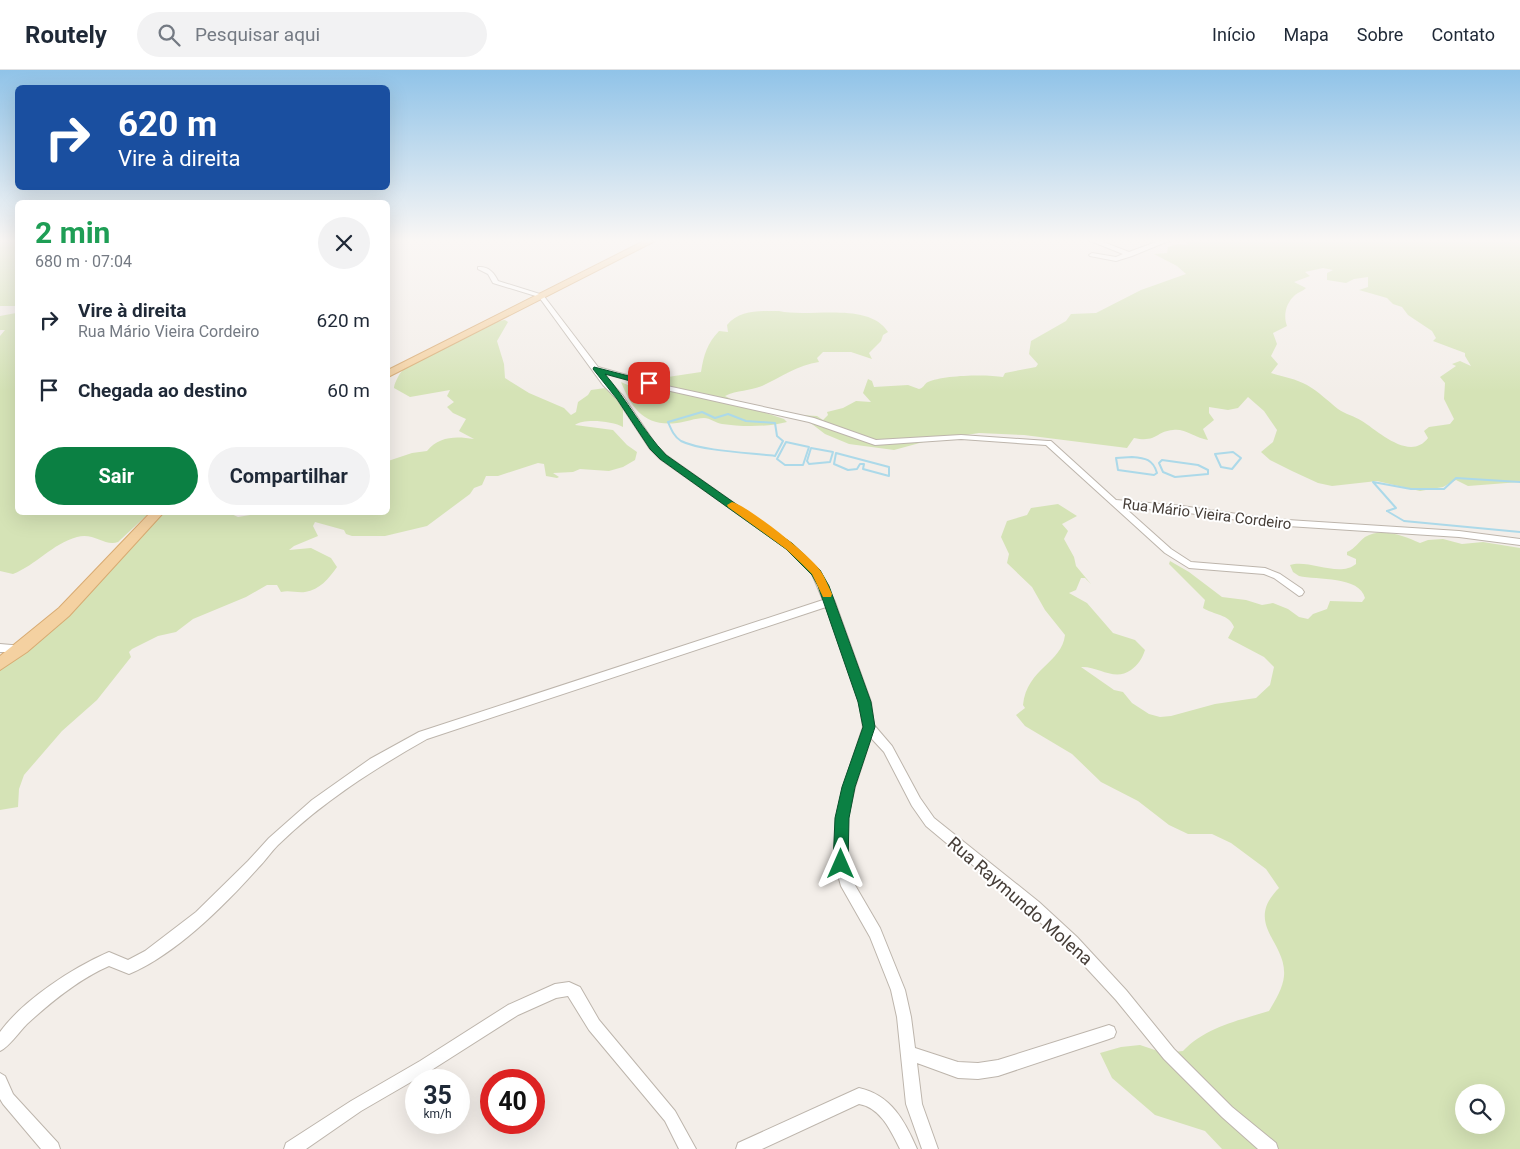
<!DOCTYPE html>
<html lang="pt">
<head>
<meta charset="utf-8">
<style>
  :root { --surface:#fff; --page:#f2f2f3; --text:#1f2937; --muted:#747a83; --line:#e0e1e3; --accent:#0b8043 }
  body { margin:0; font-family:Roboto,sans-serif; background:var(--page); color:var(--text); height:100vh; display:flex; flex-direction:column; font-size:19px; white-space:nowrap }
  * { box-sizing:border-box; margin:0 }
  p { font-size:16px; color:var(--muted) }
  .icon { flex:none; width:28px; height:28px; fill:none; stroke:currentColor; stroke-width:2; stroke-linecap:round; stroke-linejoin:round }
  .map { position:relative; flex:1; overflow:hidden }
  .side { position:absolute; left:15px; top:130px; width:375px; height:315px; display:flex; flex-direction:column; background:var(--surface); border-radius:8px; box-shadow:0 5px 20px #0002 }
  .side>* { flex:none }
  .guide { position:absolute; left:15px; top:15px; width:375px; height:105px; border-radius:8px; box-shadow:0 5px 20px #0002; background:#1a4fa0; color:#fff; overflow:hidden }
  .controls { position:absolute; left:1455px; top:1014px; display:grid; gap:10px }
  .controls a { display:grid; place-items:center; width:50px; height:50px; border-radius:50%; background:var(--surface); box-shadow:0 5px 20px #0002; font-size:25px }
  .speed { position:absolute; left:405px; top:999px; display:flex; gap:10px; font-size:25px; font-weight:700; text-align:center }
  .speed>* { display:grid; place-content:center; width:65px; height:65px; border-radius:50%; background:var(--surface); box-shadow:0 5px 20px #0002; line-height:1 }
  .speed small { font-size:12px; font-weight:400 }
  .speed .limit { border:8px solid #d22; background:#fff; color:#111 }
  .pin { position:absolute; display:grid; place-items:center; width:42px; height:42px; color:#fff; margin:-21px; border-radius:10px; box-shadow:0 2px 8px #0006 }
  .me { position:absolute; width:55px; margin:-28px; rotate:0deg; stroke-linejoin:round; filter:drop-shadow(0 0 4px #0008) }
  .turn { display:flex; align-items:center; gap:18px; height:105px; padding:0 20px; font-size:22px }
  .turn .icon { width:65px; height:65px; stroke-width:2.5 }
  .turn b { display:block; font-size:35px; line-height:42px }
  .round { display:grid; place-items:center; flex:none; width:52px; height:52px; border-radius:26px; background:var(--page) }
  .headline { display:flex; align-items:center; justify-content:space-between; height:85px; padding:0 20px }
  h1 { font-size:30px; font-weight:700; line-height:38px; color:#1e9e55 }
  .button { display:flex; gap:10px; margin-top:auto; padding:10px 20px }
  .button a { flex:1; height:58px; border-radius:30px; background:var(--accent); color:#fff; font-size:20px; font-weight:700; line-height:58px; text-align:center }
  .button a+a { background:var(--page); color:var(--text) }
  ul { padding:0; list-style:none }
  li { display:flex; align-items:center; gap:15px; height:70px; padding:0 20px }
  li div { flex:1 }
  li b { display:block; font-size:19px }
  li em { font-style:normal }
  header { display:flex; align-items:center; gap:30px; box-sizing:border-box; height:70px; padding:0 25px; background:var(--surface); border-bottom:1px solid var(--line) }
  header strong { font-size:24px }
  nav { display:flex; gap:28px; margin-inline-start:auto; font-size:18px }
  .search { width:350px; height:45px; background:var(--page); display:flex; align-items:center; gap:12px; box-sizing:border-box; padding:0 18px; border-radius:28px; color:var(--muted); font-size:19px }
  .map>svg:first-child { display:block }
</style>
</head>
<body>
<header>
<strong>Routely</strong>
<div class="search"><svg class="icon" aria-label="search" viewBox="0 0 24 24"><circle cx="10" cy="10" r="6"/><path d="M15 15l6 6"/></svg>Pesquisar aqui</div>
<nav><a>Início</a><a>Mapa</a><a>Sobre</a><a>Contato</a></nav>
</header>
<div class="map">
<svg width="1520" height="1079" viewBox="0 0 1520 1079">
  <rect width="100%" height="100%" fill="#f3eee9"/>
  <g fill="#d5e3b6" fill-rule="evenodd">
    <rect x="0" y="170" width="17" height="66"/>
    <path d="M1187 170H1520V412L1468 416 1456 410 1443 417 1420 421 1377 411 1332 416 1318 413 1292 401 1270 390 1261 382 1273 372 1277 360 1264 341 1248 327 1238 338 1228 340 1209 337V343L1214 350 1203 359 1208 370C1196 368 1184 358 1173 360 1156 361 1157 373 1134 368L1127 378 1024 365 979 363 927 371 894 380 849 374 825 364 800 345 817 346 823 350 828 345 827 342 843 338 856 331 871 332 863 323 868 309 872 311 874 317 908 315 919 319C924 318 924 314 928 312 942 305 987 304 1003 307L1005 303 1036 297 1038 294 1029 284 1031 271 1066 251 1071 244 1096 243 1141 220 1186 204 1177 196 1154 184 1167 183 1168 177 1178 174 1188 175 1186 172ZM1323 198 1333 200 1327 203V210L1346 213 1354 209 1368 207V217L1359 220 1387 228 1393 234 1402 237 1408 245 1432 261 1436 268 1433 271 1465 283V286L1471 296 1460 291 1452 294 1456 296 1440 307 1445 313 1444 329 1454 349 1450 354 1429 357 1424 361 1428 368C1410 392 1378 361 1362 351 1354 346 1345 344 1338 339 1328 331 1319 322 1307 315 1296 309 1284 307 1271 303L1278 294 1271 286 1277 274 1273 263 1287 256C1283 245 1286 233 1295 225 1299 222 1303 221 1306 218L1294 212 1310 206 1305 202Z"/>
    <path d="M779 241C809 248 869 231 888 262L883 265 881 271 869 283 872 289 851 282H823L817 288 819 292C798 295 781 307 762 316 750 321 737 320 725 326L747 337 784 349 787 352C768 357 742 357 722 354 716 353 710 348 704 348 695 348 686 352 677 353 645 357 632 339 621 312L639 320H654L653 313 661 308 701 302C704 284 707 274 719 261L728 262 727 255C740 239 761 241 779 241Z"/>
    <path d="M16 243 18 442 149 443 118 472C105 477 94 462 77 467 52 474 36 495 13 504L0 501V266L5 260H0V246Z"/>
    <path d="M505 250 508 252 497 271 504 294 505 308 529 323 564 338 571 345 576 342 578 332 588 325 591 320 605 318 609 314 623 337V357C613 351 583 348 575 355L613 360 627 375 637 382 635 390 623 397 609 401 580 399 573 402 553 403 559 407 557 408 546 406 544 394 538 393 498 406H486L482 415 474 418 470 424 427 456 385 466H352L346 464 344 460 315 452 313 456 318 466 294 476 289 480 311 478 331 488 337 497C329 508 320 520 305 522 297 523 289 520 281 522L277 515H267L246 527 193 549 176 562 158 566 132 579 129 582 131 587 97 630 62 661 24 705 19 719 18 737 0 740V597L161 443H229L238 447 268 442H388V391L412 383 427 381C439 366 456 366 474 369L459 361 466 349 453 343 447 337 454 332 447 326 450 320 410 327 394 318C394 314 399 304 402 301 419 287 484 253 505 250Z"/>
    <path d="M1058 434 1077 446 1062 454 1068 461 1064 469 1074 487 1076 496 1091 514 1085 508H1081L1076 520 1069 523 1087 533 1113 563 1135 570 1145 580C1142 589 1138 595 1131 600 1114 612 1099 596 1081 597L1114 620 1123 622 1132 633 1149 644 1160 647 1171 646 1215 634 1256 628 1270 615 1274 597 1264 587 1228 568 1234 557C1229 544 1214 545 1203 538L1205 530 1169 494 1170 491 1189 502 1222 527 1246 530 1262 535 1273 533 1288 539 1299 547 1308 549 1313 544 1327 539 1330 531 1362 532 1365 528C1360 506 1317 510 1299 506L1293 502 1290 495C1309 489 1339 508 1356 494V489L1347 485V482C1356 478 1358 472 1365 467 1382 457 1404 466 1420 473L1428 470 1443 469 1462 474 1483 472 1520 478V1079H1222L1205 1061 1155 1045 1112 1008 1100 983 1121 977 1140 975 1164 983 1183 981C1206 957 1237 951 1269 941 1275 931 1283 918 1284 906 1287 872 1243 854 1279 818L1266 799 1231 773 1212 764H1188L1169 755 1138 731 1101 712 1072 684 1025 656 1016 645 1025 638 1023 635C1027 598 1062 593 1065 565L1045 540 1032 517 1007 493 1009 484 1001 467 1007 451 1027 445 1031 438ZM1464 1022H1496V1055H1464Z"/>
  </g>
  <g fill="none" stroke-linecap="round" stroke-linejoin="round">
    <g stroke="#acd9e9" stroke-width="2">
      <path d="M702 342 715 348 728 344 746 351 775 353 777 366 783 371 775 386C752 383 701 381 681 371 674 367 671 359 668 352Z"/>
      <polygon points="786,372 809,377 803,395 785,395 777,389"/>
      <polygon points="811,378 833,382 830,392 809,394 807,391"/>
      <polygon points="1233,382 1241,388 1232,399 1221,397 1215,384"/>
      <polygon points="836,383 889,397 889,406 863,399 864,394 860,394 857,399 848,400 834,394"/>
      <path d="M1132 387C1145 388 1153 389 1157 403L1154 405 1118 400 1116 388Z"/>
      <polygon points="1162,390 1198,395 1208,400 1208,404 1175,407 1163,402 1159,393"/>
      <polyline points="1387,441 1396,438 1373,412 1411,419 1444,419 1456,408 1520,412"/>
      <polyline points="1387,441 1404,451 1520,462"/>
    </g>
    <g stroke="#bdb5ac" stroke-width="2">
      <g id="minor">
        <polygon points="1088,170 1098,170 1129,182 1161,170 1171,170 1132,186 1116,191 1090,186 1089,185 1092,183 1116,187 1123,184"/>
        <path d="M478 197C488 196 494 202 498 211L543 225 598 297 667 316 814 348 876 370 961 365 1048 371H1051L1116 430 1182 436 1272 449 1459 461 1520 469V475L1459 467 1272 455 1182 442 1124 437 1171 479 1191 492 1265 498 1280 504 1302 519 1304 522 1302 525 1299 526 1274 508 1264 504 1189 498 1165 483 1046 375 961 369 875 375 809 352 666 320 602 303 623 326 656 375 666 385 792 474 819 500 835 532 871 632 874 655 892 676 920 728 934 748 1039 832 1077 867 1126 920 1174 979 1232 1037 1276 1073 1278 1079H1258L1222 1047 1164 989 1116 930 1067 877 1029 842 926 756 912 736 884 682 871 668 855 717 848 748 847 794 852 810 880 858 905 920 911 947 915 978 958 992 978 993 998 990 1109 955 1114 957 1116 962 1114 967 1109 969 998 1006 978 1009 958 1008 917 993 922 1034 938 1079H922L906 1034 897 947 891 920 870 867 841 816 835 794 836 748 843 717 863 657 859 632 826 537 427 669C374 699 322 732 278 775 271 782 265 791 258 798 225 835 175 885 129 904L109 896C79 909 51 932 27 954 19 962 9 977 0 981V962C23 930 74 897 109 882L128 890 145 881 196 842 248 791 269 768 312 730 370 689 419 662 823 530 812 504 786 478 660 389 650 379 617 329 603 315 539 227 493 213 488 204 478 199Z"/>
        <polygon points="0,574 23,576 24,579 23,582 0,582"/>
        <polygon points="569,912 580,917 599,950 675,1041 696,1079 679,1079 665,1051 589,960 568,926 556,928 518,945 430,1001 361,1041 306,1079 284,1079 286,1073 351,1031 420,991 508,935 555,914"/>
        <polygon points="0,1003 5,1006 13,1024 58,1073 60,1079 41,1079 3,1034 0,1029"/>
        <path d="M859 1018C891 1025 905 1051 917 1079H900C891 1061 881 1038 859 1034L762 1079H736L738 1073Z"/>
      </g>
    </g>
    <g stroke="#d8ab72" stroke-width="2">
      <g id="major">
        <polygon points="646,170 657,170 388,307 388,300"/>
        <polygon points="151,442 164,442 69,546 27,582 0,600 0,586 59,538"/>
      </g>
    </g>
    <use href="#minor" fill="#fff" fill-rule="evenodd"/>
    <use href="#major" fill="#f4d1a1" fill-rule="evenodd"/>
  </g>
  <linearGradient id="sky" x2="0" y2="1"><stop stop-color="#90c3e8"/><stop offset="0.53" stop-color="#faf7f5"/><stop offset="1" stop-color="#faf7f5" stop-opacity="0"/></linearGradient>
  <rect width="1520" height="322" fill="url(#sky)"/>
  <path fill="#0b8043" stroke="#07532c" d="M594 297 652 312V315L649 316 605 304C627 330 643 361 666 385L793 474 820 500 829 516 871 632 875 657 855 717 849 748 848 794 846 799 841 801 835 799 833 794 835 748 842 717 863 657 858 632 818 516 812 505 786 479 660 389 650 379 617 329 593 299Z"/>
  <path fill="#f59e0b" d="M732 432C748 436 810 485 820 500 825 507 828 516 832 524L831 527H823L812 504 802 494 786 479 728 437 727 435Z"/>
  <g text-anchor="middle" stroke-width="4" stroke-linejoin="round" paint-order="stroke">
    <g font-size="15" fill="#463e38" stroke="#fff">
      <text transform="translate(1207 444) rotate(7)" y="5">Rua Mário Vieira Cordeiro</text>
    </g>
    <g font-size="18" fill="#463e38" stroke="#fff">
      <text transform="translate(1020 831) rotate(41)" y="6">Rua Raymundo Molena</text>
    </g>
  </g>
</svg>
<div class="controls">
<a><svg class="icon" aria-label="search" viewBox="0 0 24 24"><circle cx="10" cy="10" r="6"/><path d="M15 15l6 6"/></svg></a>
</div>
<div class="speed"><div>35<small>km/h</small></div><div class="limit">40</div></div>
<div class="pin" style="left:649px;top:313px;background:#d93025"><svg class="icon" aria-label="arrive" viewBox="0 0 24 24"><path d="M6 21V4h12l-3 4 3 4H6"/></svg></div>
<svg class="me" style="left:841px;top:794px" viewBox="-20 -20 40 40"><path d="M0-17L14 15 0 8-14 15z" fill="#0b8043" stroke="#fff" stroke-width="4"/></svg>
<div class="guide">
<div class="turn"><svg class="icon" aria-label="right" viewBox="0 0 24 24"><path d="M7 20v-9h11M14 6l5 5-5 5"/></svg><div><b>620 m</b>Vire à direita</div></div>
</div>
<section class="side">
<div class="headline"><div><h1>2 min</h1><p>680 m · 07:04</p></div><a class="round"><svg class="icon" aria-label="close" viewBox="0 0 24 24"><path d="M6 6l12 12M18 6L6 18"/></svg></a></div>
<ul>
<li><svg class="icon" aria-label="right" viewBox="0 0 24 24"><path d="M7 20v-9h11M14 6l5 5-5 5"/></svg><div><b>Vire à direita</b><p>Rua Mário Vieira Cordeiro</p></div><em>620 m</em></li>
<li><svg class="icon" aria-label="arrive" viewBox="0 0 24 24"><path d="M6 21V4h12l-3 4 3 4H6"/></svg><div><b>Chegada ao destino</b></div><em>60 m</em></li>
</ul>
<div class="button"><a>Sair</a><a>Compartilhar</a></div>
</section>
</div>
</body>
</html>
